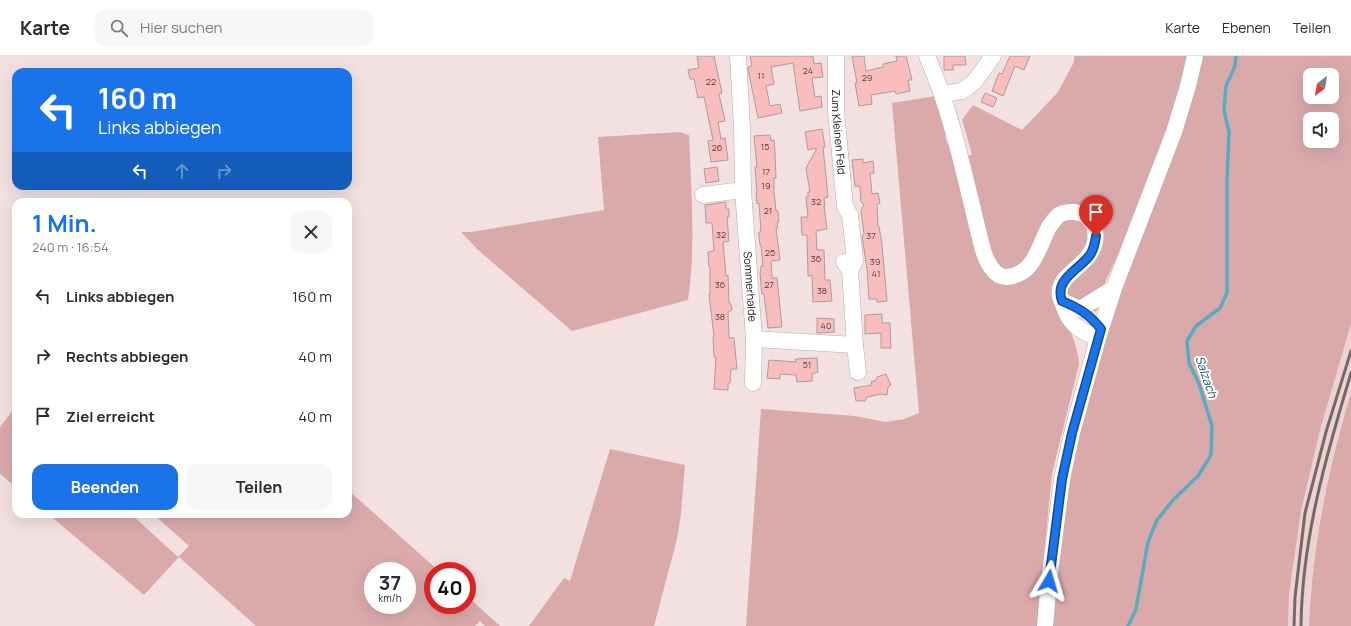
<!DOCTYPE html>
<html lang="de">
<head>
<meta charset="utf-8">
<style>
  :root { --surface:#fff; --page:#f7f7f7; --text:#2b2b33; --muted:#7c7c81; --line:#e1e1e2; --accent:#1a73e8 }
  body { margin:0; font-family:Manrope,sans-serif; background:var(--page); color:var(--text); height:100vh; display:flex; flex-direction:column; font-size:15px; white-space:nowrap }
  * { box-sizing:border-box; margin:0 }
  p { font-size:13px; color:var(--muted) }
  .icon { flex:none; width:22px; height:22px; fill:none; stroke:currentColor; stroke-width:2; stroke-linecap:round; stroke-linejoin:round }
  .map { position:relative; flex:1; overflow:hidden }
  .details { position:absolute; left:12px; top:142px; width:340px; height:320px; display:flex; flex-direction:column; background:var(--surface); border-radius:12px; box-shadow:0 4px 16px #0002 }
  .details>* { flex:none }
  .banner { position:absolute; left:12px; top:12px; width:340px; height:122px; border-radius:12px; box-shadow:0 4px 16px #0002; background:#1a73e8; color:#fff; overflow:hidden }
  .needle { width:26px; rotate:211deg }
  .tools { position:absolute; left:1303px; top:12px; display:grid; gap:8px }
  .tools a { display:grid; place-items:center; width:36px; height:36px; border-radius:8px; background:var(--surface); box-shadow:0 4px 16px #0002; font-size:20px }
  .speed { position:absolute; left:364px; top:506px; display:flex; gap:8px; font-size:20px; font-weight:700; text-align:center }
  .speed>* { display:grid; place-content:center; width:52px; height:52px; border-radius:50%; background:var(--surface); box-shadow:0 4px 16px #0002; line-height:1 }
  .speed small { font-size:10px; font-weight:400 }
  .speed .limit { border:6px solid #d22; background:#fff; color:#111 }
  .pin { position:absolute; display:grid; place-items:center; width:34px; height:34px; color:#fff; margin:-41px -17px; border-radius:50% 50% 50% 0; rotate:-45deg; box-shadow:0 0 4px #0007 }
  .pin .icon { rotate:45deg }
  .me { position:absolute; width:44px; margin:-22px; rotate:7deg; stroke-linejoin:round; filter:drop-shadow(0 0 3px #0008) }
  .turn { display:flex; align-items:center; gap:14px; height:84px; padding:0 20px; font-size:18px }
  .turn .icon { width:52px; height:52px; stroke-width:2.5 }
  .turn b { display:block; font-size:28px; line-height:34px }
  .lanes { display:flex; align-items:center; height:38px; padding:0 20px; background:#0003; justify-content:center; gap:20px; direction:ltr }
  .lanes .off { opacity:.35 }
  .round { display:grid; place-items:center; flex:none; width:42px; height:42px; border-radius:12px; background:var(--page) }
  .summary { display:flex; align-items:center; justify-content:space-between; height:68px; padding:0 20px }
  h1 { font-size:24px; font-weight:700; line-height:30px; color:var(--accent) }
  .primary-button { display:flex; gap:8px; margin-top:auto; padding:8px 20px }
  .primary-button a { flex:1; height:46px; border-radius:12px; background:var(--accent); color:#fff; font-size:16px; font-weight:700; line-height:46px; text-align:center }
  .primary-button a+a { background:var(--page); color:var(--text) }
  ul { padding:0; list-style:none }
  li { display:flex; align-items:center; gap:12px; height:60px; padding:0 20px }
  li div { flex:1 }
  li b { display:block; font-size:15px }
  li em { font-style:normal }
  header { display:flex; align-items:center; gap:24px; box-sizing:border-box; height:56px; padding:0 20px; background:var(--surface); border-bottom:1px solid var(--line) }
  header strong { font-size:19px }
  nav { display:flex; gap:22px; margin-inline-start:auto; font-size:14px }
  .search { width:280px; height:36px; background:var(--page); display:flex; align-items:center; gap:10px; box-sizing:border-box; padding:0 14px; border-radius:12px; color:var(--muted); font-size:15px }
  .map>svg:first-child { display:block }
</style>
</head>
<body>
<header>
<strong>Karte</strong>
<div class="search"><svg class="icon" aria-label="search" viewBox="0 0 24 24"><circle cx="10" cy="10" r="6"/><path d="M15 15l6 6"/></svg>Hier suchen</div>
<nav><a>Karte</a><a>Ebenen</a><a>Teilen</a></nav>
</header>
<div class="map">
<svg width="1351" height="570" viewBox="0 0 1351 570">
  <rect width="100%" height="100%" fill="#f3e1e1"/>
  <polygon fill="#edd2d2" points="1351,268 1351,337 1338,379 1321,459 1310,539 1309,570 1288,570 1289,538 1301,455 1320,374"/>
  <g fill="#daaaab" fill-rule="evenodd">
    <path d="M1074 0H1351V268L1320 374 1301 455 1289 538 1288 570H1050C1058 506 1065 441 1080 378 1102 288 1133 200 1161 111L1106 224 1096 256 1076 245 1064 261C1071 277 1078 291 1079 308L1052 418 1037 570H746L761 353 855 360 885 366 904 363 919 357 892 47 936 40 951 65 945 81 955 107 972 98 962 64 973 49 1022 74 1058 36 1074 6ZM1310 19H1332V41H1310ZM1310 63H1332V85H1310Z"/>
    <path d="M680 76 689 79C691 134 696 190 688 244L572 275 477 193 461 176H471L604 154 598 81Z"/>
    <path d="M1351 337V570H1309C1312 493 1328 412 1351 337Z"/>
    <polygon points="14,353 16,355 16,431 0,418 0,371"/>
    <polygon points="610,393 685,409 681,458 677,483 654,570 529,570 564,522 570,525"/>
    <path d="M348 434 439 515H433V549H467V540L500 570H485L480 565 475 570H256L179 501 144 539 53 462 44 458H131L178 501 189 490 153 458H348ZM373 515H407V549H373Z"/>
  </g>
  <g fill="none" stroke-linecap="round" stroke-linejoin="round">
    <polyline stroke="#59abc1" stroke-width="3.5" points="1128,570 1136,553 1148,486 1157,464 1174,443 1198,420 1211,399 1212,370 1199,328 1189,307 1187,285 1196,270 1220,252 1227,237 1227,124 1229,76 1224,54 1226,30 1235,10 1236,0"/>
  </g>
  <g fill="#f9bdbe" stroke="#ac9b9b">
    <polygon points="697,0 714,0 722,37 719,38 725,65 718,66 721,83 725,82 728,104 711,106 708,85 713,84 704,41 698,42 694,23 690,23 688,14 699,12"/>
    <polygon points="750,0 813,0 814,8 821,7 823,21 812,22 815,41 821,40 822,51 800,55 793,7 771,11 774,28 766,30 770,50 780,48 782,57 758,62 748,13 748,11 752,10"/>
    <polygon points="852,0 864,0 866,15 883,11 883,8 897,5 896,0 906,0 912,24 908,24 910,35 896,38 895,35 871,39 872,48 859,50 855,27 857,27"/>
    <polygon points="944,0 965,0 966,9 953,9 953,14 944,14"/>
    <polygon points="1010,0 1030,0 1024,14 1015,10 1003,40 992,35 999,17 1002,18"/>
    <polygon points="985,37 997,42 993,51 981,46"/>
    <polygon points="822,73 825,91 823,91 828,141 824,142 825,150 824,150 827,173 816,175 817,194 824,194 825,224 830,224 832,245 813,246 812,219 808,220 807,179 802,179 801,161 808,161 806,141 808,141 808,136 810,136 806,112 817,92 808,94 805,76"/>
    <polygon points="770,79 771,85 774,84 775,97 776,122 774,122 774,136 776,155 778,155 779,166 777,166 778,172 776,172 780,204 771,205 772,222 777,222 782,271 768,272 764,238 762,238 760,218 761,210 763,210 761,189 760,189 759,181 759,176 761,176 759,147 757,148 756,137 757,137 755,111 757,111 754,80"/>
    <polygon points="863,103 863,107 873,105 874,117 870,117 872,138 878,137 880,147 877,148 878,170 879,170 882,189 887,245 877,246 877,243 869,243 867,213 862,180 864,178 861,154 864,148 861,146 860,130 855,130 852,104"/>
    <polygon points="717,111 719,125 706,127 704,113"/>
    <polygon points="726,146 726,153 729,153 729,161 727,161 729,185 723,186 726,220 728,219 729,247 731,248 732,254 728,256 729,282 734,282 737,313 731,313 730,327 728,327 728,334 714,333 716,301 714,301 713,280 714,280 709,238 710,238 710,211 709,211 708,196 714,195 712,167 706,167 705,149"/>
    <polygon points="882,258 882,267 890,267 891,292 881,292 881,277 865,278 865,259"/>
    <polygon points="817,262 834,263 834,276 817,277"/>
    <polygon points="817,302 818,316 812,318 812,325 797,326 796,319 780,318 780,323 767,322 769,304 796,306 795,303"/>
    <polygon points="886,318 891,329 888,331 887,339 881,338 867,341 865,345 856,345 854,332 872,329 871,326 876,324 877,321"/>
  </g>
  <g fill="none" stroke-linecap="round" stroke-linejoin="round">
    <g stroke="#baa" stroke-width="17">
      <g id="minor">
        <path id="s1" d="M738 0 742 71 743 134 754 283 753 327"/>
        <path id="s2" d="M836 0V55L845 151 850 159 855 205 850 214"/>
        <path d="M927 0C954 62 966 128 983 194 986 204 994 222 1007 221 1035 218 1038 191 1049 171 1052 167 1055 162 1059 159 1063 156 1068 156 1073 156 1080 156 1087 160 1091 166 1096 172 1096 178 1095 186 1091 208 1063 216 1060 233 1058 240 1063 247 1065 254 1071 270 1083 276 1098 282"/>
        <polyline points="942,38 962,35 974,26 993,0"/>
        <polyline points="703,139 743,134"/>
        <polyline points="844,206 850,214 855,289 858,316"/>
        <polyline points="1062,245 1080,253 1114,232"/>
        <polyline points="754,283 855,289"/>
        <polyline points="1045,570 1049,525 1062,423 1072,377 1098,282 1114,232 1174,76 1188,30 1195,0"/>
      </g>
    </g>
    <use href="#minor" stroke="#fff" stroke-width="16"/>
    <g stroke="#746969" stroke-width="3">
      <polyline points="1294,570 1295,541 1305,457 1326,376 1351,295"/>
      <path d="M1301 570C1302 483 1326 400 1351 317"/>
    </g>
  </g>
  <g fill="none" stroke-linecap="round" stroke-linejoin="round">
    <g stroke="#114b97" stroke-width="10">
      <path id="route" d="M1049 525 1062 423 1072 377 1101 273C1089 258 1079 252 1062 245 1054 223 1079 214 1090 199 1094 193 1095 187 1096 180"/>
    </g>
    <use href="#route" stroke="#1a73e8" stroke-width="7"/>
  </g>
  <g text-anchor="middle" stroke-width="4" stroke-linejoin="round" paint-order="stroke">
    <g font-size="9" fill="#523f3f">
      <text x="808" y="18">24</text>
      <text x="761" y="23">11</text>
      <text x="867" y="25">29</text>
      <text x="711" y="29">22</text>
      <text x="765" y="94">15</text>
      <text x="717" y="95">26</text>
      <text x="766" y="119">17</text>
      <text x="766" y="133">19</text>
      <text x="816" y="149">32</text>
      <text x="768" y="158">21</text>
      <text x="721" y="182">32</text>
      <text x="871" y="183">37</text>
      <text x="770" y="200">25</text>
      <text x="816" y="206">36</text>
      <text x="875" y="209">39</text>
      <text x="876" y="221">41</text>
      <text x="720" y="232">36</text>
      <text x="769" y="232">27</text>
      <text x="822" y="238">38</text>
      <text x="720" y="264">38</text>
      <text x="826" y="273">40</text>
      <text x="807" y="312">51</text>
    </g>
    <g font-size="11" fill="#1b1515" stroke="#fff">
      <text dy="4" stroke="none"><textPath href="#s2" startOffset="76">Zum Kleinen Feld</textPath></text>
      <text dy="4" stroke="none"><textPath href="#s1" startOffset="231">Sommerhalde</textPath></text>
    </g>
    <g font-size="12" font-style="italic" fill="#105767" stroke="#fff">
      <text transform="translate(1206 321) rotate(71)" y="4">Salzach</text>
    </g>
  </g>
</svg>
<div class="tools">
<a><svg class="needle" viewBox="-14 -14 28 28"><path d="M0-13l5 13h-10z" fill="#e53935"/><path d="M0 13l5-13h-10z" fill="#7c7c81"/></svg></a>
<a><svg class="icon" aria-label="sound" viewBox="0 0 24 24"><path d="M4 9h4l5-4v14l-5-4H4zM17 9q2 3 0 6"/></svg></a>
</div>
<div class="speed"><div>37<small>km/h</small></div><div class="limit">40</div></div>
<div class="pin" style="left:1096px;top:180px;background:#d93025"><svg class="icon" aria-label="arrive" viewBox="0 0 24 24"><path d="M6 21V4h12l-3 4 3 4H6"/></svg></div>
<svg class="me" style="left:1049px;top:525px" viewBox="-20 -20 40 40"><path d="M0-17L14 15 0 8-14 15z" fill="#1a73e8" stroke="#fff" stroke-width="4"/></svg>
<div class="banner">
<div class="turn"><svg class="icon" aria-label="left" viewBox="0 0 24 24"><path d="M17 20v-9H6M10 6l-5 5 5 5"/></svg><div><b>160 m</b>Links abbiegen</div></div>
<div class="lanes"><svg class="icon" aria-label="left" viewBox="0 0 24 24"><path d="M17 20v-9H6M10 6l-5 5 5 5"/></svg><svg class="icon off" aria-label="ahead" viewBox="0 0 24 24"><path d="M12 20V5M6 11l6-6 6 6"/></svg><svg class="icon off" aria-label="right" viewBox="0 0 24 24"><path d="M7 20v-9h11M14 6l5 5-5 5"/></svg></div>
</div>
<section class="details">
<div class="summary"><div><h1>1 Min.</h1><p>240 m · 16:54</p></div><a class="round"><svg class="icon" aria-label="close" viewBox="0 0 24 24"><path d="M6 6l12 12M18 6L6 18"/></svg></a></div>
<ul>
<li><svg class="icon" aria-label="left" viewBox="0 0 24 24"><path d="M17 20v-9H6M10 6l-5 5 5 5"/></svg><div><b>Links abbiegen</b></div><em>160 m</em></li>
<li><svg class="icon" aria-label="right" viewBox="0 0 24 24"><path d="M7 20v-9h11M14 6l5 5-5 5"/></svg><div><b>Rechts abbiegen</b></div><em>40 m</em></li>
<li><svg class="icon" aria-label="arrive" viewBox="0 0 24 24"><path d="M6 21V4h12l-3 4 3 4H6"/></svg><div><b>Ziel erreicht</b></div><em>40 m</em></li>
</ul>
<div class="primary-button"><a>Beenden</a><a>Teilen</a></div>
</section>
</div>
</body>
</html>
